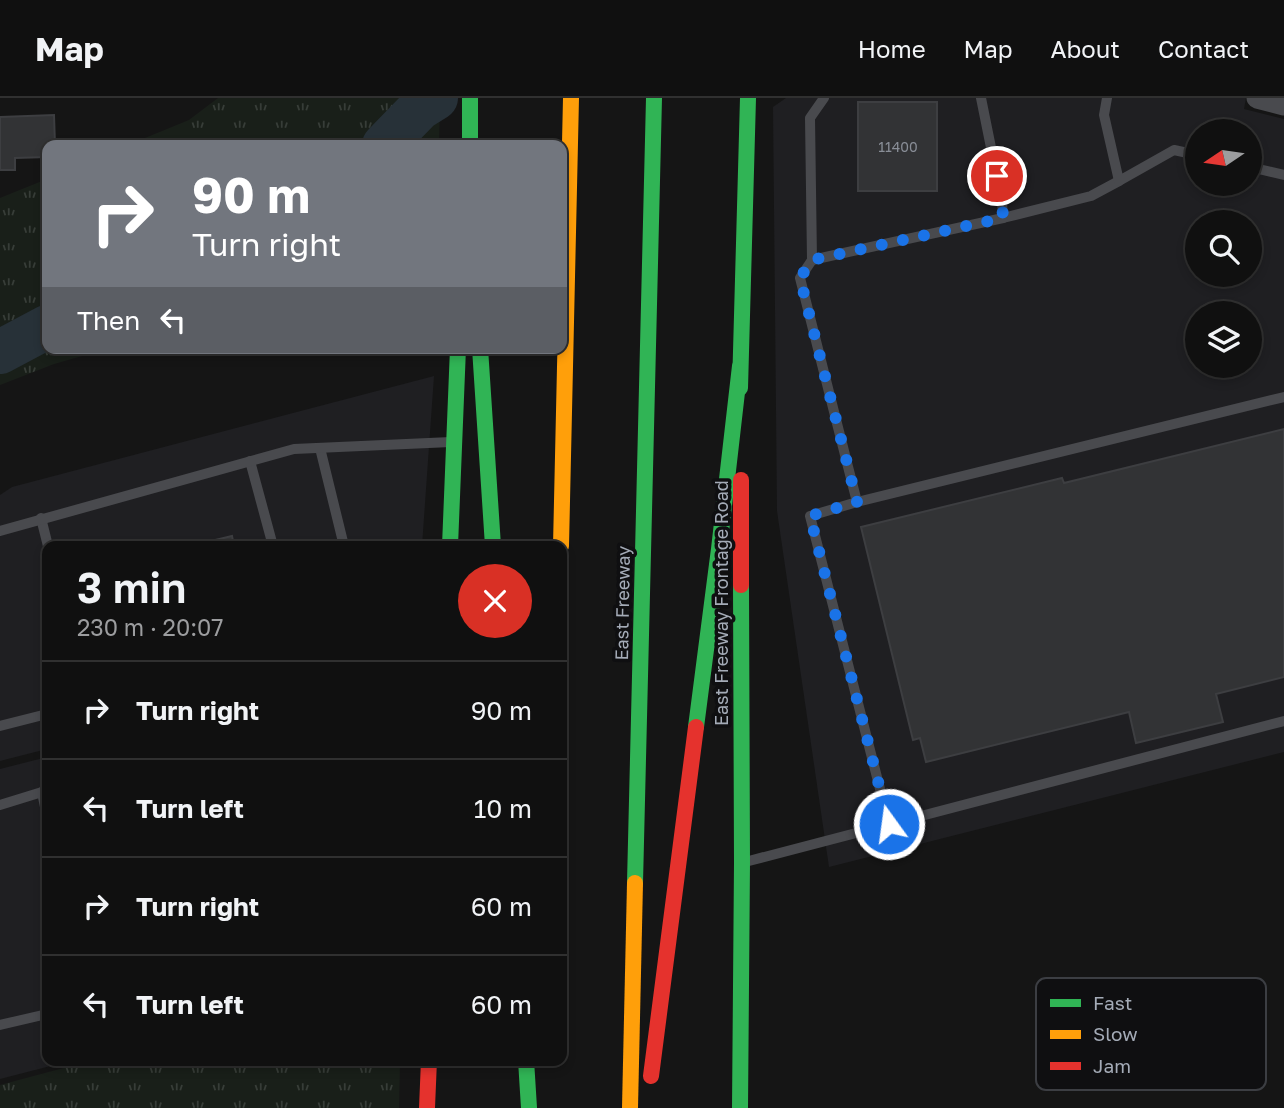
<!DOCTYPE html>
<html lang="en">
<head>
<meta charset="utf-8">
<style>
  :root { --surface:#101010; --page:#191919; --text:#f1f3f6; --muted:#9c9d9f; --line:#303030 }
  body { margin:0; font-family:"Golos Text",sans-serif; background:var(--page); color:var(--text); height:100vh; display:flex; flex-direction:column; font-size:26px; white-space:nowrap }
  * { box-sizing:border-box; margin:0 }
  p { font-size:23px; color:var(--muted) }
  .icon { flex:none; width:38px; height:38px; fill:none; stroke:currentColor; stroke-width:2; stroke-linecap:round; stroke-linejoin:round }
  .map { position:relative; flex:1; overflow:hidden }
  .panel { position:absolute; left:42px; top:443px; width:525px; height:525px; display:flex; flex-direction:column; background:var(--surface); border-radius:14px; box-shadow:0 4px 10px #0003,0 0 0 2px var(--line) }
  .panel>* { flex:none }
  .top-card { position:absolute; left:42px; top:42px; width:525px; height:214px; border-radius:14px; box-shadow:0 4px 10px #0003,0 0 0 2px var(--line); background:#72767e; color:#fff; overflow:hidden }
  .needle { width:46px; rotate:257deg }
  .controls { position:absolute; left:1185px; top:21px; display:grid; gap:14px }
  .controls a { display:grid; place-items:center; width:77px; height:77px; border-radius:50%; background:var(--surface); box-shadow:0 4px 10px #0003,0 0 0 2px var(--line); font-size:35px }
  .pin { position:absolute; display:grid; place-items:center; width:60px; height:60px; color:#fff; margin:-30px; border:4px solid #fff; border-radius:50%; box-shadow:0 2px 7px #0007 }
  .me { position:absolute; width:77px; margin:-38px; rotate:346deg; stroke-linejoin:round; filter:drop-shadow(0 0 5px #0008) }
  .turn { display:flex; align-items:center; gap:24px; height:147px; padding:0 35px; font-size:32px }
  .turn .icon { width:91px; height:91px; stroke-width:2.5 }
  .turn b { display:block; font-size:49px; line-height:60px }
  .then { display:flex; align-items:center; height:66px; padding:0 35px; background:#0003; gap:14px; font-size:26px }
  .round { display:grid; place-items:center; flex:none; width:74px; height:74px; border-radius:37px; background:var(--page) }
  .summary { display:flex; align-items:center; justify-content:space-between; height:119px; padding:0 35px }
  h1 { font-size:42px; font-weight:600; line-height:52px }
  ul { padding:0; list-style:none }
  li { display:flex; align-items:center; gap:21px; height:98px; padding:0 35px; border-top:2px solid var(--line) }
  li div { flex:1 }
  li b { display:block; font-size:26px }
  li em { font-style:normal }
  header { display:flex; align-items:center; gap:42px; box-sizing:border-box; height:98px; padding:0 35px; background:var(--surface); border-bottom:2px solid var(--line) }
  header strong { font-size:33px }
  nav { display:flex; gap:38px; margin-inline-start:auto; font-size:24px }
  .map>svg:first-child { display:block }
</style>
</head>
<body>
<header>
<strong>Map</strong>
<nav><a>Home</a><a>Map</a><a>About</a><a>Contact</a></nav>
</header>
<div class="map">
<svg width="1284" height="1010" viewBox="0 0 1284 1010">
  <defs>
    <pattern id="grass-tufts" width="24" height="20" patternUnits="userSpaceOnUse" patternTransform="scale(1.75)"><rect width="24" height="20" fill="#191f19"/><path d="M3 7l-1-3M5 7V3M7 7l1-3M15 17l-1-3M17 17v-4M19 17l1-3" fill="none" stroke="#373d38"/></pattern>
  </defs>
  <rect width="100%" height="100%" fill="#151515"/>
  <g fill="#1f1f22" fill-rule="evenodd">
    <path d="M786 0H1246L1244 11 1284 21V654L829 769 777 413 773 9ZM1197 33H1250V86H1197ZM1197 124H1250V177H1197ZM1197 215H1250V268H1197Z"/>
    <polygon points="434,278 422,448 47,448 47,651 0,663 0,397 12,389"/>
    <polygon points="47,659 47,962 70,963 0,981 0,671"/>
  </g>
  <g fill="url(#grass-tufts)">
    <polygon points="218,0 440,0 439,47 128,47 189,22"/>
    <polygon points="47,81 47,250 110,250 54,266 0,287 0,100"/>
    <polygon points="90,963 400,963 399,1010 0,1010 0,987"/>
  </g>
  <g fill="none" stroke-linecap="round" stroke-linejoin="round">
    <g stroke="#273138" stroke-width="44">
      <polyline points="384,47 420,10 436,0"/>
      <polyline points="0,254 47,229"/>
    </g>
  </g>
  <g fill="#323335" stroke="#3d3e41" stroke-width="2">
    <rect x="858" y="4" width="79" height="89"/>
    <polygon points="54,17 55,47 47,47 47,59 15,60 15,72 0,72 0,19"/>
    <polygon points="1284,331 1284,579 1216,596 1223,624 1136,645 1129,614 926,664 920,640 913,642 861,429 1062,380 1064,385"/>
    <polygon points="232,438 234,448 190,448"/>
  </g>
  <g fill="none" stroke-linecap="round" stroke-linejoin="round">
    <g stroke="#494a4e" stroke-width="10">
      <polyline points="824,0 810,20 812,162 800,180 857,404"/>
      <polyline points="981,0 1002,104 1003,120 1091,98 1119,83"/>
      <polyline points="1107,0 1104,17 1119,83 1174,52 1197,57"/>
      <polyline points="1250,69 1284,77"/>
      <polyline points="812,162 1003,120"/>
      <polyline points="320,350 344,448"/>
      <polyline points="250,363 273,448"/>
      <polyline points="41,420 48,448"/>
      <polyline points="0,433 294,351 451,344"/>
      <polyline points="0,628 47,616"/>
      <polyline points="47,693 42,694 47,719"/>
      <polyline points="0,707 42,694"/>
      <polyline points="889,726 810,418 857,404 1284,299"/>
      <polyline points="745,764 1284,623"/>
      <polyline points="0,927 47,916"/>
    </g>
    <polyline stroke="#494a4e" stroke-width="21" points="1257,0 1284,7"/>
    <g stroke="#30b455" stroke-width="16">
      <polyline points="470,0 470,47"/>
      <polyline points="480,250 493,448"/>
      <polyline points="740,290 748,0"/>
      <polyline points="450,448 458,250"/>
      <polyline points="696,629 719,451 740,268"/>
      <polyline points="635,785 654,0"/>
      <polyline points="526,962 529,1010"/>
      <polyline points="740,1010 742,765 741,487"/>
    </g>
    <g stroke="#ff9f0a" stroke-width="16">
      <polyline points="561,448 571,0"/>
      <polyline points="630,1010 635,785"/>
    </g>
    <g stroke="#e5322d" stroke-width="16">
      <polyline points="741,382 741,487"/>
      <polyline points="651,978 696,629"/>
      <polyline points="427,1010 429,962"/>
    </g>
  </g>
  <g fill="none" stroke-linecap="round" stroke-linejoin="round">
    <polyline stroke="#1a73e8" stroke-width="12" stroke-dasharray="0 21.6" points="889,726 810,418 857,404 800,180 812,162 1003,120 1002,104 997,78"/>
  </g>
  <g text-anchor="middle" stroke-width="7" stroke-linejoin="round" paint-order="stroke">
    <g font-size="14" fill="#888d96">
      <text x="898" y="54">11400</text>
    </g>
    <g font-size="18" fill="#a4abb7" stroke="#0f0f11">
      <text transform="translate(623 505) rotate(-89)" y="6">East Freeway</text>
      <text transform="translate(722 505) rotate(-90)" y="6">East Freeway Frontage Road</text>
    </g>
  </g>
  <rect x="1036" y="880" width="230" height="112" rx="10" fill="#0f0f11" stroke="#3c3e43" stroke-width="2"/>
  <rect x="1050" y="901" width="31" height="8" fill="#30b455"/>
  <rect x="1050" y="932" width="31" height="9" fill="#ff9f0a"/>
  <rect x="1050" y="964" width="31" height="8" fill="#e5322d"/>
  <g font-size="19" fill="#a4abb7">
    <text x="1093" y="912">Fast</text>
    <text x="1093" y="943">Slow</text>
    <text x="1093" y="975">Jam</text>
  </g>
</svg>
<div class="controls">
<a><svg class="needle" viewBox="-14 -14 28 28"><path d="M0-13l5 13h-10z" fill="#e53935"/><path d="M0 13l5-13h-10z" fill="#9c9d9f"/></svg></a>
<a><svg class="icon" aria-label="search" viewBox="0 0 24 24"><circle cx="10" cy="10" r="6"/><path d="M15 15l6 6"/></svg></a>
<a><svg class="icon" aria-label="layers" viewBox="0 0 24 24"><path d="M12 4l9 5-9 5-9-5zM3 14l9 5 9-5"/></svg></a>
</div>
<div class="pin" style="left:997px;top:78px;background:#d93025"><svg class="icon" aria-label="arrive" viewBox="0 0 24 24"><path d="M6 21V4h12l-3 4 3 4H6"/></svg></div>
<svg class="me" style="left:889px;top:726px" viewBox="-20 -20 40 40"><circle r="17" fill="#1a73e8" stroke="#fff" stroke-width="3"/><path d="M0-11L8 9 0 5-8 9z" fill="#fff"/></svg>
<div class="top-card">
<div class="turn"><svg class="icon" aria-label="right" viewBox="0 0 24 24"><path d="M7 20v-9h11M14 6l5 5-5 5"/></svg><div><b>90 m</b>Turn right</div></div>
<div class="then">Then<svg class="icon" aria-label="left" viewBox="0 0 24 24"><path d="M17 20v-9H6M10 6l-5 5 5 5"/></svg></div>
</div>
<section class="panel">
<div class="summary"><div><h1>3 min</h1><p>230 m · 20:07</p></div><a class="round" style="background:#d93025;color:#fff"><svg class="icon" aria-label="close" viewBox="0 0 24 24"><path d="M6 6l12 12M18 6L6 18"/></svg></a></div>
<ul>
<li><svg class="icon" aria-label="right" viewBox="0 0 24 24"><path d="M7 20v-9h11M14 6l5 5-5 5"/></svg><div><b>Turn right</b></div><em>90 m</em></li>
<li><svg class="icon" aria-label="left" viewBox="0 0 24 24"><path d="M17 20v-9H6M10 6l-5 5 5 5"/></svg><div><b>Turn left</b></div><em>10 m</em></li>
<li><svg class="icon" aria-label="right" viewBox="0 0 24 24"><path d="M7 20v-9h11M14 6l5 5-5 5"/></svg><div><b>Turn right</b></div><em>60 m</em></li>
<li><svg class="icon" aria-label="left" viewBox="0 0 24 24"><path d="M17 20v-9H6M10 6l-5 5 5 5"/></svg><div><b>Turn left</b></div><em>60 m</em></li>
</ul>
</section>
</div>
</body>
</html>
